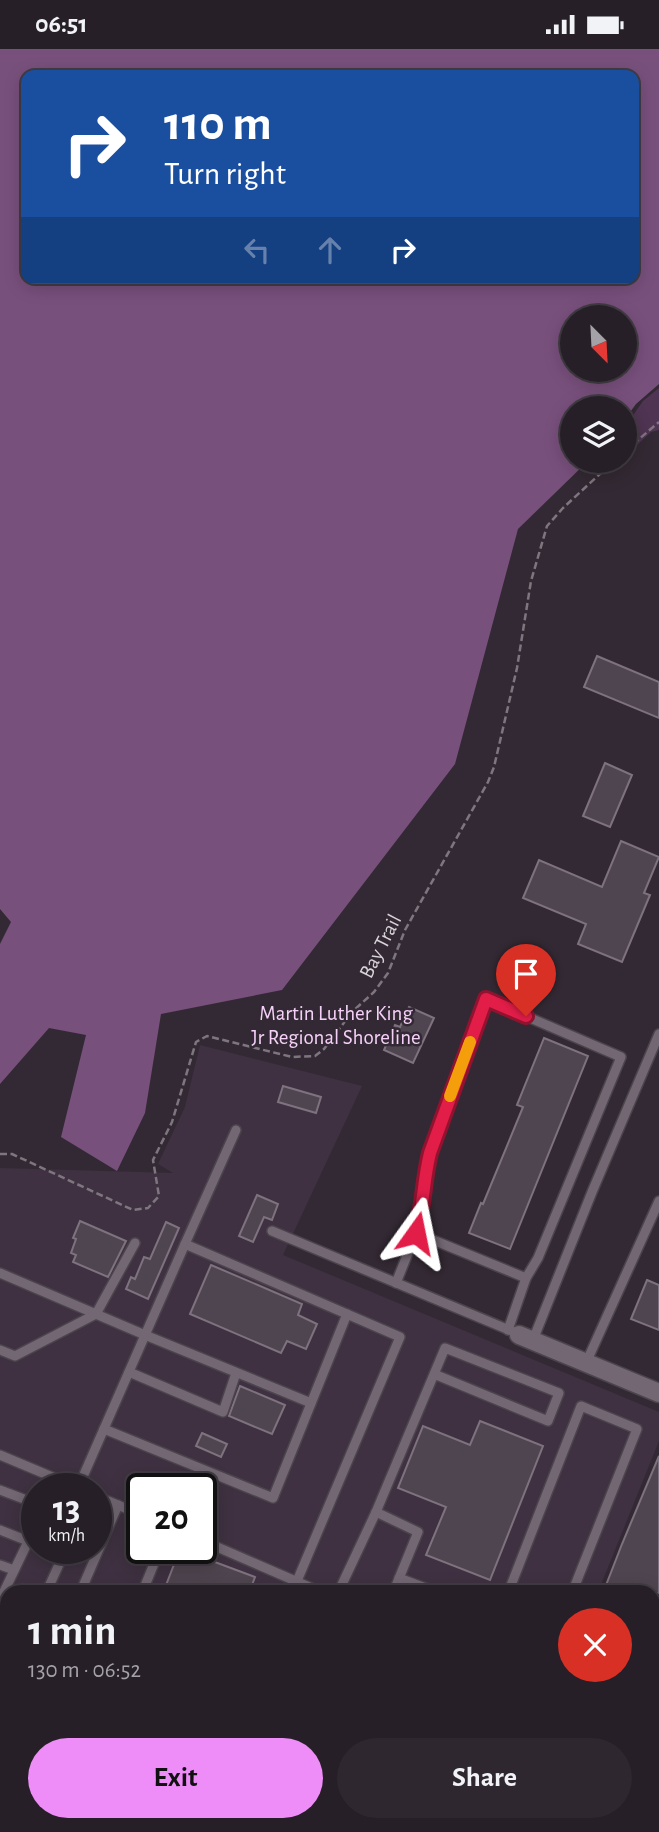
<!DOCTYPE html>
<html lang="en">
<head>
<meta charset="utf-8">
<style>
  :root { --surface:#261f27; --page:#2e272f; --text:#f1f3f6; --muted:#a4a2a7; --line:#423d44; --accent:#ee8cf8 }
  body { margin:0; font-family:"Alegreya Sans",sans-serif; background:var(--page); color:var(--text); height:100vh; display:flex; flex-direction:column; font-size:26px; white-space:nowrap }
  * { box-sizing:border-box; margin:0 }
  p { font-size:23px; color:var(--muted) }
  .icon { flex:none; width:38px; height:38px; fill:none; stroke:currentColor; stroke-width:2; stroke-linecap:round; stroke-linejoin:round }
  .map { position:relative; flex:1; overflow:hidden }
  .panel { position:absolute; left:0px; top:1536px; width:660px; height:247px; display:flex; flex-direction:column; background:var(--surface); border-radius:21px 21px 0 0; box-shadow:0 4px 18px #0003,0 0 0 2px var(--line) }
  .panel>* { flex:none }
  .top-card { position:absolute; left:21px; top:21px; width:618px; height:214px; border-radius:14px; box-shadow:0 4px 18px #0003,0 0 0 2px var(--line); background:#1a4fa0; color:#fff; overflow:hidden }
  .needle { width:46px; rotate:156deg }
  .buttons { position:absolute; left:560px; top:256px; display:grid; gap:14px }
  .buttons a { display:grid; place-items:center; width:77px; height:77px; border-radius:50%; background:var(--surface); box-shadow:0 4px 18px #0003,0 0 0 2px var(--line); font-size:35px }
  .speed { position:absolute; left:21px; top:1424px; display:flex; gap:14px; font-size:35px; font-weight:700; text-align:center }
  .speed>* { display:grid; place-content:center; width:91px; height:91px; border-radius:50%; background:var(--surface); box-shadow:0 4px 18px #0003,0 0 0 2px var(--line); line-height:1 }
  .speed small { font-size:18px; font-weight:400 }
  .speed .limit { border:4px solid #111; border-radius:10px; background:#fff; color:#111 }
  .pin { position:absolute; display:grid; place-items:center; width:60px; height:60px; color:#fff; margin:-72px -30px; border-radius:50% 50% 50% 0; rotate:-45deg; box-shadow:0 0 7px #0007 }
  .pin .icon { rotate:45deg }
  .me { position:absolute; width:77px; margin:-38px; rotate:12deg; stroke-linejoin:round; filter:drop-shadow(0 0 5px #0008) }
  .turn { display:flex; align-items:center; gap:24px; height:147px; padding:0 28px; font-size:32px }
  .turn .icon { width:91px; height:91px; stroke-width:2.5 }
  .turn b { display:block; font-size:49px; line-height:60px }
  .lanes { display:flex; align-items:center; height:66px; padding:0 28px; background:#0003; justify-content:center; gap:35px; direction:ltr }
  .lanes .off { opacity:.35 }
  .round { display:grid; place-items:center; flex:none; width:74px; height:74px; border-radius:37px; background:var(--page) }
  .overview { display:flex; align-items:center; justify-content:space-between; height:119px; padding:0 28px }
  h1 { font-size:42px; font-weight:700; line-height:52px }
  .primary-button { display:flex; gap:14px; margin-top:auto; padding:14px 28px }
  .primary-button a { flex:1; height:80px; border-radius:42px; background:var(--accent); color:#111; font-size:28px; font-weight:700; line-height:80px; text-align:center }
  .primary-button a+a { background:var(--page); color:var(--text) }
  .status { display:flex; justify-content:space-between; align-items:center; height:49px; padding:0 35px; background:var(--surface); direction:ltr }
  .status svg { height:19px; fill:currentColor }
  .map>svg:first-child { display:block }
</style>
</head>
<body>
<div class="status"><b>06:51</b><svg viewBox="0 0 49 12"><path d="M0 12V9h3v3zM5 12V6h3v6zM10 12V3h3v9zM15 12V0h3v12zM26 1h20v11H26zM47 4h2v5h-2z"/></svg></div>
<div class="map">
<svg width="659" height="1783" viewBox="0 0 659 1783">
  <rect width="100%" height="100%" fill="#332934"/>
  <g fill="#3f3141" fill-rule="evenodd">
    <path d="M200 996 362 1037 283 1206 659 1363V1392L598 1543 7 1544V1622L0 1618V1119L173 1124 158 1115 185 1058ZM37 1440H96V1500H37ZM142 1440H201V1500H142Z"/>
    <polygon points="256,1776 504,1776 501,1783 267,1783"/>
  </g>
  <polygon fill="#503453" points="659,339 659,381 651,383 625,407 625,378 643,352"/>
  <path fill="#78507c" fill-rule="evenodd" d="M0 0H659V335L636 355 625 370V359H572V411H589L518 480 455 715 282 941 161 965 145 1064 117 1122 61 1088 86 986 49 979 0 1035V895L11 873 0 860ZM26 26H634V229H26ZM572 268H625V320H572Z"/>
  <g fill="#4f4550" stroke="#7e727e" stroke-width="2">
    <polygon points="597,607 659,633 659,669 584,638"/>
    <polygon points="605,714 632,726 610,778 583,767"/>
    <polygon points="621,792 659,808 644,844 650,846 622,913 578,895 586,875 523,849 539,811 602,838"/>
    <polygon points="409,958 434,969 413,1014 384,1001 395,976 400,978"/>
    <polygon points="544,989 588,1007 510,1200 469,1184 481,1154 483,1155 523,1058 517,1056"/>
    <polygon points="283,1037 321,1048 316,1064 278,1053"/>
    <polygon points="257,1146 278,1155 272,1171 264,1168 253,1193 239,1187"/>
    <polygon points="80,1172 126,1192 108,1228 73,1213 76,1206 71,1204 76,1190 73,1189"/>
    <polygon points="166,1173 179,1179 148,1250 126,1240 131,1228 135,1230 144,1208 150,1210"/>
    <polygon points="211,1216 302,1255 298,1266 317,1275 306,1300 287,1292 281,1304 190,1265"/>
    <polygon points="647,1231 659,1236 659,1281 631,1270"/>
    <polygon points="240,1337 285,1356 272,1385 229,1367"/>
    <polygon points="480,1372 543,1397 490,1531 426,1506 446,1458 398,1439 423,1377 470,1396"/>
    <polygon points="202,1384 227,1395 221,1408 196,1397"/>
    <polygon points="659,1407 659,1544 603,1544 622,1495"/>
    <polygon points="180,1500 255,1528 249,1544 163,1544"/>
  </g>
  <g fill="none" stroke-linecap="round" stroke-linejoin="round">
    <g stroke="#4b444c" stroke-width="12">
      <g id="lane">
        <polyline points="272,1182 514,1283"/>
        <polyline points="416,1184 526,1229"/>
        <polyline points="185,1195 236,1081"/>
        <polyline points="0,1224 145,1286 311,1354"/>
        <polyline points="396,1234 416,1184 424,1159 423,1130 430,1104 486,950 621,1008 538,1209 526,1229 508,1281"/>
        <polyline points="533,1291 592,1143 659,985"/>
        <polyline points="0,1301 15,1307 96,1265 135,1194"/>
        <polyline points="586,1314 659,1152"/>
        <polyline points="129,1323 223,1363 236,1324"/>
        <polyline points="104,1380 273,1449 347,1265"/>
        <polyline points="0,1406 81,1440"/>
        <polyline points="78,1439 185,1195 400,1288 297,1532"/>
        <polyline points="0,1441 37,1455"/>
        <polyline points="96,1447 142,1466"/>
        <polyline points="376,1463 418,1483 393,1544"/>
        <polyline points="0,1481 28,1492"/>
        <polyline points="201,1491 323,1544"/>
        <polyline points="0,1516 14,1521"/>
        <polyline points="399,1529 439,1544"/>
        <polyline points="46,1544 66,1500"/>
        <polyline points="80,1544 118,1456"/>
        <polyline points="142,1544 160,1500"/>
        <polyline points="338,1544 376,1463 445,1299 559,1344 548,1372 434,1325"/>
        <polyline points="508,1544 581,1357 637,1380 572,1544"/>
        <polyline points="0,1551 37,1474"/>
        <polyline points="0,1588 7,1591"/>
        <polyline points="301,1776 312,1783"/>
        <polyline points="588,1776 606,1783"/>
        <polyline points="194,1783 197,1776"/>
        <polyline points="220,1783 224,1776"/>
        <polyline points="360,1783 362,1776"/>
        <polyline points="413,1783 416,1776"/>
        <polyline points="477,1783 479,1776"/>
        <polyline points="517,1783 519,1776"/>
      </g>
    </g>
    <g stroke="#4b444c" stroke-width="21">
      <polyline id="street" points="519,1286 659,1344"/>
    </g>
    <g stroke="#4b444c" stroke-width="21">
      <g id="secondary">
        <polyline points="0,1683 7,1687"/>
        <polyline points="158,1776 169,1783"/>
      </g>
    </g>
    <g stroke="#4b444c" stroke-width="24">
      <g id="highway">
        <polyline points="0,1729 7,1734"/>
        <polyline points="0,1773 16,1783"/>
        <polyline points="78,1776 89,1783"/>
      </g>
    </g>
    <g stroke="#7e767f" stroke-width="2.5" stroke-dasharray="7 3.5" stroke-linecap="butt">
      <polyline points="625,402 659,373"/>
      <polyline points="0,1105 12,1105 133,1161 148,1159 159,1147 153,1111 172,1073 196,993 207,987 292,1008 315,1007 324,1000 352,963 374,943 388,924 405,881 488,733 494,718 517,619 531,532 547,477 563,459 615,411"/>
    </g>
    <use href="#lane" stroke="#726773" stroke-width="9"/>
    <use href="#street" stroke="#726773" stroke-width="18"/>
    <use href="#secondary" stroke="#726773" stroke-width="18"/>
    <use href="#highway" stroke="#e28ceb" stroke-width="21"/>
  </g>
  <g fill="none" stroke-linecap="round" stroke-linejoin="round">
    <g stroke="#92132f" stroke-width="18">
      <path id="route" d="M416 1184C424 1156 423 1132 430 1104L486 950 526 967"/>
    </g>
    <use href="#route" stroke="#e11d48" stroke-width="12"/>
    <polyline stroke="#f59e0b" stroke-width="12" points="450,1047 470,993"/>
  </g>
  <g text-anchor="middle" stroke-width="5" stroke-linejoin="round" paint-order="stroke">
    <g font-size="21" fill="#d8d2d9" stroke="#332934">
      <text transform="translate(380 897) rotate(-63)" y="7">Bay Trail</text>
    </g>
    <g font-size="21" fill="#f5d0f8" stroke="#332934">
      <text x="336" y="971">Martin Luther King<tspan x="336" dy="24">Jr Regional Shoreline</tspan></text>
    </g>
  </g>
</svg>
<div class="buttons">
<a><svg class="needle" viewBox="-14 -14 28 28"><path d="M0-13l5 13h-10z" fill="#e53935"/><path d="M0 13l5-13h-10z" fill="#a4a2a7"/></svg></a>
<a><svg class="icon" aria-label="layers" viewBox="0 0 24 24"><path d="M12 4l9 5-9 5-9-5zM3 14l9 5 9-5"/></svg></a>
</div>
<div class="speed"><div>13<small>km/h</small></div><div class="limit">20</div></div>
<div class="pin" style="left:526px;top:967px;background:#d93025"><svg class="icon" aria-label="arrive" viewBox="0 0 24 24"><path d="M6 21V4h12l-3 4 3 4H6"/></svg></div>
<svg class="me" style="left:416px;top:1184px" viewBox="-20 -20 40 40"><path d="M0-17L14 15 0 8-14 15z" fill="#e11d48" stroke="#fff" stroke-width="4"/></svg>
<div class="top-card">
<div class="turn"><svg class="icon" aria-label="right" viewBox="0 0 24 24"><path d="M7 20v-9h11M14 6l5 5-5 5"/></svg><div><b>110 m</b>Turn right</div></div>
<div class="lanes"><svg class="icon off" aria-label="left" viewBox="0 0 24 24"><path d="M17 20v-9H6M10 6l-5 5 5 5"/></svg><svg class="icon off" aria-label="ahead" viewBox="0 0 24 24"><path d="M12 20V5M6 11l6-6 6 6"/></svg><svg class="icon" aria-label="right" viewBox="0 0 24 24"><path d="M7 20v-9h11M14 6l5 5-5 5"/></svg></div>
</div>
<section class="panel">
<div class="overview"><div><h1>1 min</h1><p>130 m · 06:52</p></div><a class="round" style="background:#d93025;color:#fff"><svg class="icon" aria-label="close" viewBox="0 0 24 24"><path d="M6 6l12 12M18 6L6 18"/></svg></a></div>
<div class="primary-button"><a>Exit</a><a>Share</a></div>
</section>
</div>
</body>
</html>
